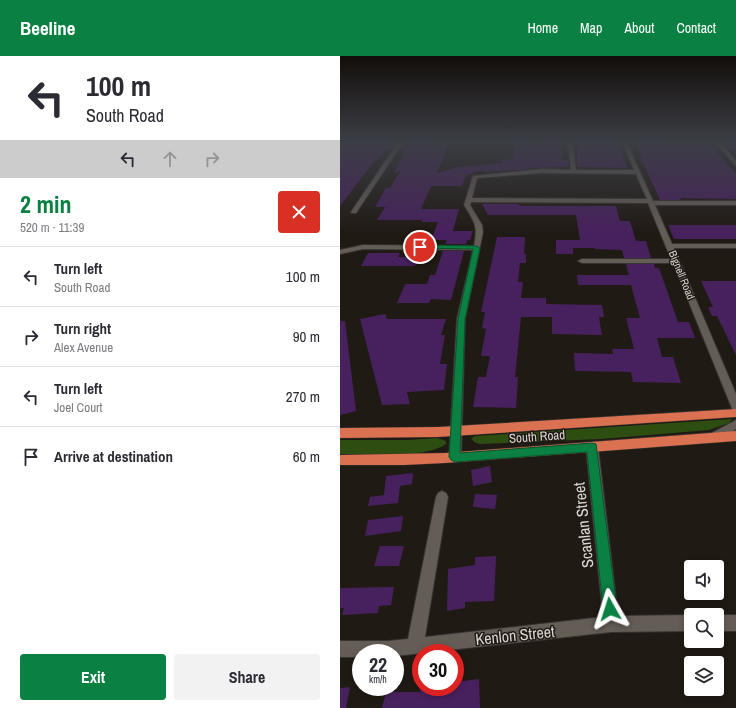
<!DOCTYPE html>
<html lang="en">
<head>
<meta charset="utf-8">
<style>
  :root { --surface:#fff; --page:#f2f2f3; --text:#2b2b33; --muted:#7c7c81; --line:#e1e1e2; --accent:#0b8043 }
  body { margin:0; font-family:"Archivo Narrow",sans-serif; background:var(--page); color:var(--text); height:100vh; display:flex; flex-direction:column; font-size:15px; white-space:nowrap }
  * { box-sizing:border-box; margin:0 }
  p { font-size:13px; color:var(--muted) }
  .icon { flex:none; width:22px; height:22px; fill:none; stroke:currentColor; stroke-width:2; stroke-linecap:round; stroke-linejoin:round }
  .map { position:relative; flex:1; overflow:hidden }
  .side { display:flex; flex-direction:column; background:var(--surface); width:340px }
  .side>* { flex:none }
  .guide { background:#fff; color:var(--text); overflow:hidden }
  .controls { position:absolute; left:344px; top:504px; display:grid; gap:8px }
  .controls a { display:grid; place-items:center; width:40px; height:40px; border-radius:4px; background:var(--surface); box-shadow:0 2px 6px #0003; font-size:20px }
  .speed { position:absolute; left:12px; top:588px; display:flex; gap:8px; font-size:20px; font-weight:700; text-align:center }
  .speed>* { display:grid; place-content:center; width:52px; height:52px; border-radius:50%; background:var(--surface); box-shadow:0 2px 6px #0003; line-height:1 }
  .speed small { font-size:10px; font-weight:400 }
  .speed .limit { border:6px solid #d22; background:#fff; color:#111 }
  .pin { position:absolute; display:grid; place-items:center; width:34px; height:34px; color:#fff; margin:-17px; border:2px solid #fff; border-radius:50%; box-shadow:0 1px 4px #0007 }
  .me { position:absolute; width:44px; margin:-22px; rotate:354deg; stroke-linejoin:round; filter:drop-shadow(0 0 3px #0008) }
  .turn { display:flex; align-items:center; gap:14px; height:84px; padding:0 20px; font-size:18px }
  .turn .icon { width:52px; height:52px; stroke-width:2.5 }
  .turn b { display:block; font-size:28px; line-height:34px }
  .lanes { display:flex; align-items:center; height:38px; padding:0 20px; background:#0003; justify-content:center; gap:20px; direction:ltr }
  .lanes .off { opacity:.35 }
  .round { display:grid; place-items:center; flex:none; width:42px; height:42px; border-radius:4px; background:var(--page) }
  .headline { display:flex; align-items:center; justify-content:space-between; height:68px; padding:0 20px }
  h1 { font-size:24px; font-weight:700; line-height:30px; color:var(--accent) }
  .primary-button { display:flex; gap:8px; margin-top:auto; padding:8px 20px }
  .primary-button a { flex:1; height:46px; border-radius:4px; background:var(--accent); color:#fff; font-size:16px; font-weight:700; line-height:46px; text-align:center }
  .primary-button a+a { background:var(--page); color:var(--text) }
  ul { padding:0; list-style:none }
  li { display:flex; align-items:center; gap:12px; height:60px; padding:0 20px; border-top:1px solid var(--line) }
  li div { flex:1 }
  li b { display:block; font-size:15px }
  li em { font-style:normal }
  header { display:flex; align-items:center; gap:24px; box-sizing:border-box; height:56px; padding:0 20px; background:var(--accent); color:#fff }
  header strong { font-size:19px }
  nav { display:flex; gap:22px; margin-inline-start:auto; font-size:14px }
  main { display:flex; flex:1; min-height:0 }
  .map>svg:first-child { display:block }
</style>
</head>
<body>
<header>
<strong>Beeline</strong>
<nav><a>Home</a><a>Map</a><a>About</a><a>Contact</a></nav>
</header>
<main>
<section class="side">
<div class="guide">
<div class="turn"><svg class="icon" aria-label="left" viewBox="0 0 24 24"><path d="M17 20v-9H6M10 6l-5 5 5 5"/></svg><div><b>100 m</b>South Road</div></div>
<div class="lanes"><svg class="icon" aria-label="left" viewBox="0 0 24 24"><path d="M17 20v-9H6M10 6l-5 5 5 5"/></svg><svg class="icon off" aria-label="ahead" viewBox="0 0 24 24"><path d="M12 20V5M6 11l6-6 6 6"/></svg><svg class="icon off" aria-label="right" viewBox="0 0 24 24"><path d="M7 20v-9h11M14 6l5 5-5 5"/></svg></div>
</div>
<div class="headline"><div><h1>2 min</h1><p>520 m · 11:39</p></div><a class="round" style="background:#d93025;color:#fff"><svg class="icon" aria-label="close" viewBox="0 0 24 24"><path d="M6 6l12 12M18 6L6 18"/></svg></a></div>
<ul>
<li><svg class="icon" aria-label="left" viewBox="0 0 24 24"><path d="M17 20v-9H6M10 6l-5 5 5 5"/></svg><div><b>Turn left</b><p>South Road</p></div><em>100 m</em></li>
<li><svg class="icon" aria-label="right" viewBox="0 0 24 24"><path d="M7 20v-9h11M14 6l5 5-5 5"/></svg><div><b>Turn right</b><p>Alex Avenue</p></div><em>90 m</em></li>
<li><svg class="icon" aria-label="left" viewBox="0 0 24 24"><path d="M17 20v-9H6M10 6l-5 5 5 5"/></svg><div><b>Turn left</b><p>Joel Court</p></div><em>270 m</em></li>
<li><svg class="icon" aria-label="arrive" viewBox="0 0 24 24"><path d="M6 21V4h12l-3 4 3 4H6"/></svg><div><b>Arrive at destination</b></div><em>60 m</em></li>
</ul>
<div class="primary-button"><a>Exit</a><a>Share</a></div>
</section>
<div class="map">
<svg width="396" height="652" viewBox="0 0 396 652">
  <rect width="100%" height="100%" fill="#201a14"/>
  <g fill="#2e4d11">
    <polygon points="392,363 389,367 369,374 261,383 140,388 136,387 131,383 135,380"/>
    <path d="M97 382 106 385V388C86 403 26 398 0 398V384H69Z"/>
  </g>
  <g fill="#47215d">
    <polygon points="206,85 221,85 222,104 228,104 229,111 190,112 190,113 144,116 143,114 126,119 122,130 91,130 81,153 119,153 113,175 133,175 130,184 127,184 126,188 105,188 107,184 91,184 98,166 82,166 82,164 37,164 45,151 35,151 46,132 50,132 60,116 54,116 65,96 61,96 63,94 60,94 65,87 90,87 89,89 108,89 97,117 118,111 163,107 160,104 173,103 175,86 204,88"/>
    <polygon points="296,86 341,88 374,87 380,94 374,94 396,118 396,143 340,142 341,144 320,144 299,98 301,98"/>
    <polygon points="0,87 56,87 51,94 46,94 38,104 35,104 0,150"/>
    <polygon points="237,87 279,87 287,112 237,111"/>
    <polygon points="383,87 396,87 396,94 389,94"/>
    <polygon points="142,148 178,148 180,150 276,150 280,165 290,165 296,185 306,185 311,202 284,202 282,194 255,193 255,192 233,192 233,198 216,198 216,184 240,184 236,159 148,159"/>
    <polygon points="328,169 396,169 396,183 334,183"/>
    <polygon points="157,181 185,181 184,198 186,198 186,207 180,207 178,226 183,226 181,242 206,242 206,248 262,249 264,261 259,261 262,279 212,278 212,261 181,261 175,321 178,321 176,352 133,351 138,321 146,321 150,300 141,300 146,273 142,272 145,256 141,256"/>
    <polygon points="103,195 124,195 111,244 91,243 89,247 57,247 65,228 87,228 90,219 95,219"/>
    <polygon points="28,197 60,197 58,201 79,201 75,210 21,210"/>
    <polygon points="286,208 314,208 315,212 319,212 338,266 349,266 355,282 317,282 322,301 333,301 341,327 293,326 291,316 235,315 234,297 273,298 272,293 294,293 286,262 300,262 291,229 238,229 237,219 289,219"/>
    <polygon points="361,225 396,225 396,299 377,260 372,260 368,251 373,251"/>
    <polygon points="45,258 47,263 106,263 101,279 105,279 100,308 107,308 104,334 67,336 70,348 42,349 20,263"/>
    <polygon points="0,265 5,265 16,355 0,359"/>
    <polygon points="150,410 152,426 133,430 131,414"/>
    <polygon points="73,417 72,428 60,430 58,447 28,450 30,441 44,439 46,420"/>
    <polygon points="135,438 157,439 155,453 133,451"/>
    <polygon points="63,460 61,475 25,480 28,464"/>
    <polygon points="40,490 64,490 59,510 34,510"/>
    <polygon points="156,500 154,545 125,546 125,552 107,555 108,513 135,509 135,501"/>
    <polygon points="54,531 51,549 39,550 38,557 2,559 4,552 0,552 0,532"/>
    <polygon points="139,623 140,652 42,652 46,636 80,636 81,631 115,631 115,626"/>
    <polygon points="10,631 6,652 0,652 0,632"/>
  </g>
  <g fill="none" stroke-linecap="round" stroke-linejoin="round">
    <g stroke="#373330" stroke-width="2">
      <g id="minor">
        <polygon points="59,85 64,85 16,157 12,157 11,156"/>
        <path d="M228 85H232L236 114H294L282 85H286L313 145H396V149H315L332 188H396V192H334L396 338V354L392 353 391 350 333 207H242L238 205 242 203H331L308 147 131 146 130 149 142 169 143 176 125 263 121 401 119 404 115 406 111 404 109 401 117 263 133 194 23 193 0 198V194L23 189 134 190C138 169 135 167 124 149L133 120 202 113 231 114ZM202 117 296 118 307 143 132 142 137 122Z"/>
        <polygon points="374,85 379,85 396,105 396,110"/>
        <path d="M396 364V373C389 378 379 387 370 384L368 381 370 378Z"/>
        <polygon points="252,386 256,388 258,391 278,560 351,559 351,575 271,576 55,600 55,597 21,597 21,601 0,601 0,585 48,585 68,583 96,441 98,437 102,435 106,437 108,441 85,581 263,561 246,391 248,388"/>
        <rect x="377" y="559" width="19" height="16"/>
      </g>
    </g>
    <g stroke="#373330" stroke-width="1">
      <g id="trunk">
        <polygon points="396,353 396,361 98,381 0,382 0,372 98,371"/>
        <polygon points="396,375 396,385 105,407 64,409 0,409 0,399 105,397"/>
      </g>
    </g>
    <use href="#minor" fill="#645d56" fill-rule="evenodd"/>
    <use href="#trunk" fill="#da7150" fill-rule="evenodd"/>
  </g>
  <linearGradient id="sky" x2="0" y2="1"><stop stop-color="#120e0b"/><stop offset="0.48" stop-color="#3c3e45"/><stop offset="1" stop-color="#3c3e45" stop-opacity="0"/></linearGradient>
  <rect width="396" height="177" fill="url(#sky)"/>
  <polygon fill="#0b8043" stroke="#07532c" points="80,189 137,190 140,192 125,263 120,397 252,387 256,388 277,553 275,558 270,560 265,558 263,553 247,396 115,406 111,404 109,401 118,263 133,193 77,192 77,191"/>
  <g text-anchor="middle" stroke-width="3" stroke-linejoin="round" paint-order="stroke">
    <g font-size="11" fill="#d9d5d1" stroke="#201a14">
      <text transform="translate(342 219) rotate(68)" y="4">Bignell Road</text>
    </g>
    <g font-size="13" fill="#d9d5d1" stroke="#201a14">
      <text transform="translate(197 380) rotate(-4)" y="5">South Road</text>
    </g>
    <g font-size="16" fill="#d9d5d1" stroke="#201a14">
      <text transform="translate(243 469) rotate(-96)" y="6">Scanlan Street</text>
      <text transform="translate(175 579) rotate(-6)" y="6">Kenlon Street</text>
    </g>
  </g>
</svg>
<div class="controls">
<a><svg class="icon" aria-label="sound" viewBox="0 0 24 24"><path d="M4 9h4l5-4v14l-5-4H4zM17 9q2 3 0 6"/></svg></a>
<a><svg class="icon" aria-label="search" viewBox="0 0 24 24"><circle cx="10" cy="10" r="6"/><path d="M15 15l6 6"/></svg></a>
<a><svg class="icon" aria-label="layers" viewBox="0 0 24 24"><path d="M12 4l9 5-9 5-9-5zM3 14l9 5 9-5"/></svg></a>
</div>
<div class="speed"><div>22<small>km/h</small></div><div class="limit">30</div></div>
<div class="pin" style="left:80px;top:191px;background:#d93025"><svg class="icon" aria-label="arrive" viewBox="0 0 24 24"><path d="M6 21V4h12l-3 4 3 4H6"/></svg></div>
<svg class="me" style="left:270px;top:553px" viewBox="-20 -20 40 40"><path d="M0-17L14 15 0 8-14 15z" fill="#0b8043" stroke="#fff" stroke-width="4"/></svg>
</div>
</main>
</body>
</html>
